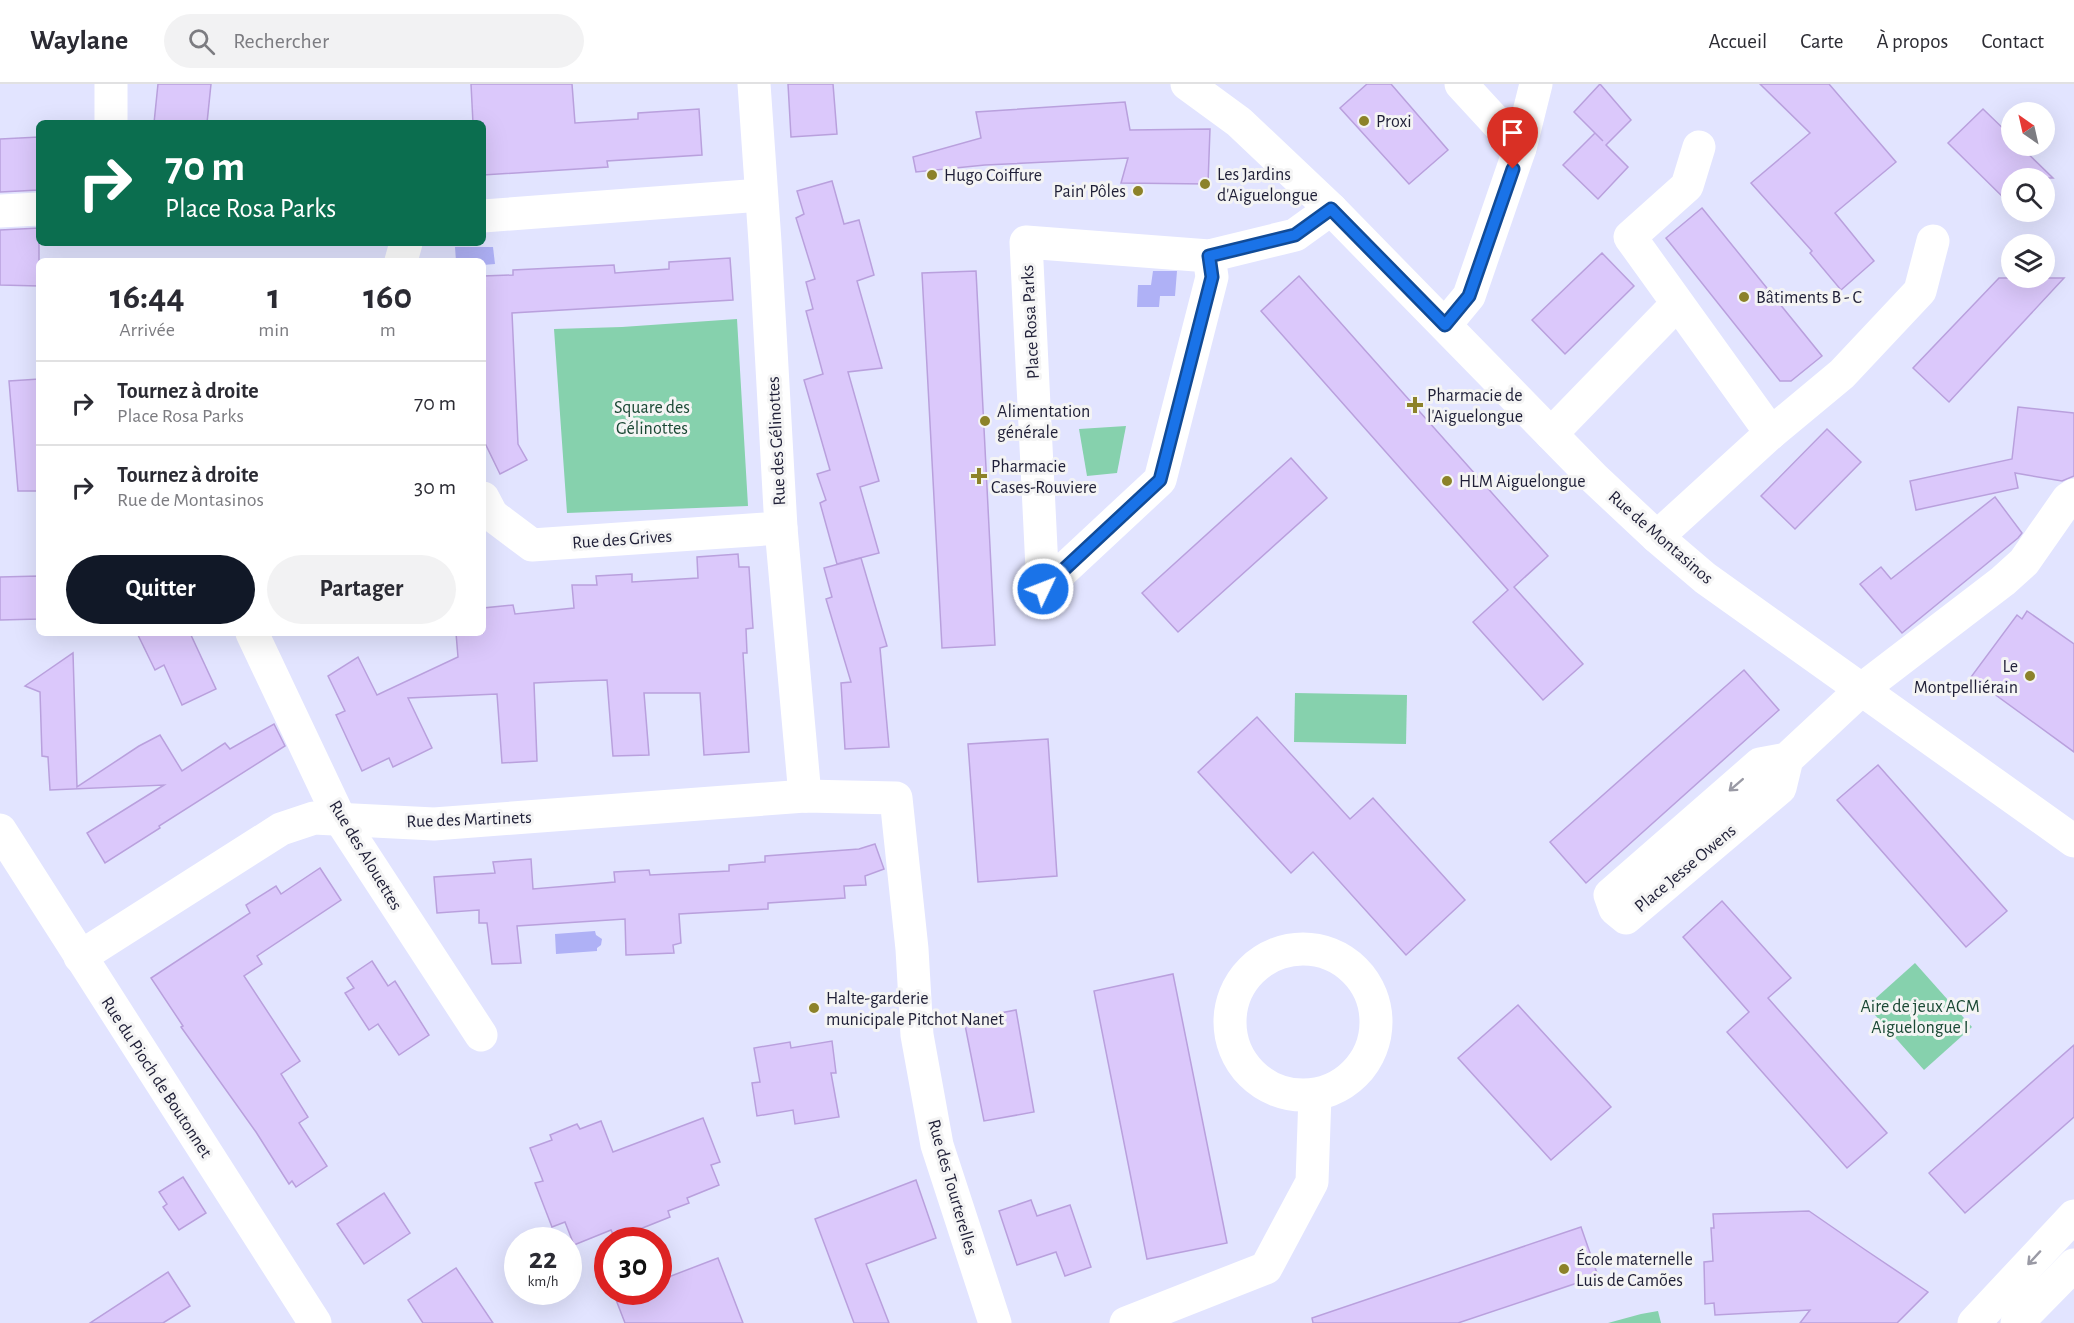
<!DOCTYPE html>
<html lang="fr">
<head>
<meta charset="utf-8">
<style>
  :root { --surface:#fff; --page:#f2f2f3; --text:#2b2b33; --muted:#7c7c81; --line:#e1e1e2; --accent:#111827 }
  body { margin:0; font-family:"Alegreya Sans",sans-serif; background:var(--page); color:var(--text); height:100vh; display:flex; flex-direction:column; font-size:22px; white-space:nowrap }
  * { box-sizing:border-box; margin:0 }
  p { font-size:20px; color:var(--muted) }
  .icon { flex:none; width:33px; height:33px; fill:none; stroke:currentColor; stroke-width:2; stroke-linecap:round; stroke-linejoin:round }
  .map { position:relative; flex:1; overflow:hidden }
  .drawer { position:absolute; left:36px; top:174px; width:450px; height:378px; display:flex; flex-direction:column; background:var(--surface); border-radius:9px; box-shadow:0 6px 24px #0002 }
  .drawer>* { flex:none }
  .hud { position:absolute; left:36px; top:36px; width:450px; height:126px; border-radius:9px; box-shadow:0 6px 24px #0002; background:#0b6e4f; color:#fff; overflow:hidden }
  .needle { width:39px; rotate:326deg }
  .tools { position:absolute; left:2001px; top:18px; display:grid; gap:12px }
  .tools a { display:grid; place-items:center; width:54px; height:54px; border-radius:50%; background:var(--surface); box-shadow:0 6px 24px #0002; font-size:30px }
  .speed { position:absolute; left:504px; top:1143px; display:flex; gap:12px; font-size:30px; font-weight:700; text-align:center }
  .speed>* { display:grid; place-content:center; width:78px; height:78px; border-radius:50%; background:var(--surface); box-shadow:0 6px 24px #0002; line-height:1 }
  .speed small { font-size:15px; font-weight:400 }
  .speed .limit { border:9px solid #d22; background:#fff; color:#111 }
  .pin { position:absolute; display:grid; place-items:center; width:51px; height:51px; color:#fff; margin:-62px -26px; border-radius:50% 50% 50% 0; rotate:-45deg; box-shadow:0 0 6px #0007 }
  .pin .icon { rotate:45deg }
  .me { position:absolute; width:66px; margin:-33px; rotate:47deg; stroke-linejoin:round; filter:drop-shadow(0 0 4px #0008) }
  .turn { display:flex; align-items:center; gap:21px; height:126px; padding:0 30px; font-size:27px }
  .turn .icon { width:78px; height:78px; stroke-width:2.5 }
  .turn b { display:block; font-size:42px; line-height:51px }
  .eta { display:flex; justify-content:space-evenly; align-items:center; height:102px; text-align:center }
  .eta b { font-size:36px; font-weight:700; line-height:42px }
  .primary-button { display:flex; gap:12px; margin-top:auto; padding:12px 30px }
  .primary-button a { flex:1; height:69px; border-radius:36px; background:var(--accent); color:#fff; font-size:24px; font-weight:700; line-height:69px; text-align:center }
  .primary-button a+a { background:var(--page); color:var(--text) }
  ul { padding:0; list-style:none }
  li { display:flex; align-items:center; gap:18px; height:84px; padding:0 30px; border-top:2px solid var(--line) }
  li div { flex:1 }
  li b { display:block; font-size:22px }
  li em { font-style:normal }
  header { display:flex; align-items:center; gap:36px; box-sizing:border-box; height:84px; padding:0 30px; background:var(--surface); border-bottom:2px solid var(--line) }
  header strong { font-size:28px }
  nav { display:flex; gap:33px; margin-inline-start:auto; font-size:21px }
  .search { width:420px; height:54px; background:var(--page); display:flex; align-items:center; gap:15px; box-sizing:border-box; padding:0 21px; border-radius:33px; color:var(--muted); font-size:22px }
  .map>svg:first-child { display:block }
</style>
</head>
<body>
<header>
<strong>Waylane</strong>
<div class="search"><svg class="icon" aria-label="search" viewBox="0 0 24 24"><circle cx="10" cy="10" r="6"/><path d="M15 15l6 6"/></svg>Rechercher</div>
<nav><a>Accueil</a><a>Carte</a><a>À propos</a><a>Contact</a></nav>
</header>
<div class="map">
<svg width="2074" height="1239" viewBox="0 0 2074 1239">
  <rect width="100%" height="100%" fill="#e2e4ff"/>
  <g fill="#86d1ad">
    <polygon points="737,235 748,422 567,429 554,245 622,243"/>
    <polygon points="1126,342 1117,389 1087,392 1079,345"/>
    <polygon points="1295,609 1407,611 1406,660 1294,658"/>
    <polygon points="1915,879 1972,943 1924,986 1867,922"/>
    <polygon points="1658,1227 1661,1239 1608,1239 1641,1230"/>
  </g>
  <g fill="#afb1f6">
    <polygon points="455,163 493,163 495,180 483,181 483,177 456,177"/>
    <polygon points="1153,187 1177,187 1175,212 1160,212 1159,223 1137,223 1138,201 1151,201"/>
    <polygon points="595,847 596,851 602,855 601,861 597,864 597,867 556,870 555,850"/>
  </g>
  <g fill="#dbc8fb" stroke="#b9a0dd" stroke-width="1.5">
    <polygon points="158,0 211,0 207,39 154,39"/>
    <polygon points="471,0 572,0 575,39 638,35 638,29 699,25 702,71 607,77 608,83 483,91 483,39 473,39"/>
    <polygon points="788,0 833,0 837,50 791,53"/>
    <polygon points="1367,0 1391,0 1448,66 1409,100 1340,24"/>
    <polygon points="1600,0 1631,36 1606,61 1628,83 1598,115 1563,81 1595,49 1603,57 1574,28"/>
    <polygon points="1760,0 1829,0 1896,78 1835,129 1874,177 1841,206 1810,169 1812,167 1751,99 1810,49"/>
    <polygon points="1125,18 1130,46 1210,45 1208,100 1121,99 1128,74 985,81 916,88 913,73 981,54 976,28"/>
    <polygon points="1983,25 2012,53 2012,62 2020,62 2053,94 2012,94 2012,122 1948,59"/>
    <polygon points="39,53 39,106 0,108 0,55"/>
    <polygon points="832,97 844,140 859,136 874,191 857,197 882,284 848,288 879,397 860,403 879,469 837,480 820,419 826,416 817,390 830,386 804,296 823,290 806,227 813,225 806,198 815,195 796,134 804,130 797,107"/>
    <polygon points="1702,124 1822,272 1791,297 1780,297 1666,154"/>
    <polygon points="39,144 39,202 0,201 0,146"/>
    <polygon points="1602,169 1634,202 1565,270 1532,236"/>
    <polygon points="730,174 733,216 512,229 518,360 527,376 500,390 483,355 483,192 513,191 513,186 614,181 615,189 669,185 669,178"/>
    <polygon points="976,187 995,561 942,564 922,189"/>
    <polygon points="1299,192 1548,472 1514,503 1583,580 1543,616 1473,538 1508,506 1261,227"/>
    <polygon points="1999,194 2064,194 1949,318 1913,284"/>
    <polygon points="39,295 39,407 18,407 9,297"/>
    <polygon points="2018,323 2074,329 2074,392 2062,397 2015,389 2018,404 1916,426 1910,397 2012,375"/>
    <polygon points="1827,345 1861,378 1795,445 1761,412"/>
    <polygon points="1291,374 1327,414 1178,548 1142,509"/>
    <polygon points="1995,413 2022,449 2018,454 1902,549 1860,500 1881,483 1891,495"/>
    <polygon points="738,470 739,483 749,483 753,544 746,545 747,569 743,569 749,668 704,671 700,609 644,609 649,671 613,672 607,596 576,597 534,599 537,677 502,679 497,610 408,614 432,664 393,683 389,674 362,687 336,631 345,627 328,592 358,573 377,611 458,573 456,549 483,549 483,524 513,521 515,530 574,524 572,501 597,501 596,492 632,490 632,498 698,494 697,473"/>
    <polygon points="861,474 887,562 880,564 889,663 845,665 841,599 851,598 826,515 832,513 824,484"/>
    <polygon points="39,492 39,535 0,536 0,493"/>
    <polygon points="2027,527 2074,560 2074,668 1971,593 2017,531 2022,535"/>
    <polygon points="137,549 190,549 216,605 182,621 164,581 155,586"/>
    <polygon points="73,569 77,703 139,662 160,651 182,687 225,659 230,665 274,640 285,662 159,742 160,744 105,779 87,749 164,701 50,706 48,673 42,672 40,608 25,602"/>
    <polygon points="1744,586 1779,626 1586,799 1550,758"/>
    <polygon points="1257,633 1350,735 1373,714 1465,816 1406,871 1313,768 1291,789 1198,688"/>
    <polygon points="1048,655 1057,792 978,798 968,660"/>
    <polygon points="1878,681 2007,827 1966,863 1837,716"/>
    <polygon points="875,760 884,785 865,792 866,801 844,802 845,814 768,819 768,825 679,830 681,859 673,861 674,869 626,871 625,835 517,842 521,879 492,880 487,839 479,839 479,826 437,829 434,793 495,789 493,778 531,775 533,805 615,798 614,788 649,786 650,791 729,787 729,781 765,778 765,772 859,765"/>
    <polygon points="320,784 341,816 257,872 262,880 244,892 300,977 281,990 308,1033 299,1039 327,1082 296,1103 292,1097 289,1100 256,1048 181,943 183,942 151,894 250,829 246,821 276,802 281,810"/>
    <polygon points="1722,817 1791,894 1768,914 1887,1049 1847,1084 1727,948 1749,928 1683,853"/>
    <polygon points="372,877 388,902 395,897 429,951 399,971 378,940 369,946 345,909 354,904 347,894"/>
    <polygon points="1173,890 1227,1159 1147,1175 1094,907"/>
    <polygon points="1518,921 1611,1023 1551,1076 1458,974"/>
    <polygon points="1016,926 1034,1028 984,1037 964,936"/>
    <polygon points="832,957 836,989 831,989 839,1033 795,1040 793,1026 757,1032 752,999 760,998 754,964 790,958 791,964"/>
    <polygon points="2074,961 2074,1033 1965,1129 1929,1089"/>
    <polygon points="703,1034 720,1078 711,1081 719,1101 687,1114 689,1119 668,1127 670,1133 615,1155 611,1146 574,1161 565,1138 552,1143 535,1099 543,1097 530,1064 552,1056 550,1051 577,1040 580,1045 601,1037 613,1068"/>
    <polygon points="183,1093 206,1129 179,1146 163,1123 167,1120 159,1108"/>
    <polygon points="916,1096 936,1154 866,1180 889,1239 854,1239 815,1135"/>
    <polygon points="384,1109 410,1149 364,1180 337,1140"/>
    <polygon points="1031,1116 1037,1132 1070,1121 1091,1183 1065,1192 1056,1168 1017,1181 999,1127"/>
    <polygon points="1809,1127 1864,1165 1928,1208 1897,1239 1800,1239 1810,1226 1715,1231 1714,1219 1705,1220 1704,1178 1713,1177 1711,1144 1714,1144 1713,1130"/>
    <polygon points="1581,1143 1598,1192 1458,1239 1313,1239 1312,1234"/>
    <polygon points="718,1174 743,1239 625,1239 613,1208 658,1208 658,1197"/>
    <polygon points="456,1184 493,1239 423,1239 408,1216"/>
    <polygon points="168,1188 190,1222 163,1239 90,1239"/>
  </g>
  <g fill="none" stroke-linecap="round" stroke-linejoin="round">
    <g stroke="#fff" stroke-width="33">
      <polyline points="754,0 765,158 781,444 805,712"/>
      <polyline points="1187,0 1239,38 1331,125 1594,394 1657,453 1705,494 2074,757"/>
      <polyline points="1461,0 1520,64"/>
      <polyline points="111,39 111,0"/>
      <polyline points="1699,63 1687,102 1630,153 1771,349"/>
      <polyline points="0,127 39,125"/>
      <polyline points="483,132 761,111"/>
      <polyline points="1209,172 1212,193 1160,396 1043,505 1026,158 1209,172 1295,151 1331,125"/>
      <polyline points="401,177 406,159"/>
      <polyline points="1445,241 1469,212 1520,64 1536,0"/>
      <polyline points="1551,350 1677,220"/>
      <polyline points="483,414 492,431 532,461 781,444"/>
      <polyline points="1657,453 1771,349 1842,290 1920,207 1933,157"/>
      <polyline points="252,549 340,735 481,951"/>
      <polyline points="1787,675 1760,680 1610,811 1615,825 1626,834 1780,704 1787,675 1862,605 2003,497 2024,478 2068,415 2074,411"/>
      <polyline points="0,746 315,1239"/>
      <circle cx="1303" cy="938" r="73"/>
      <polyline points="80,873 281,745 314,734 434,740 805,712 896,714 912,865 917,951 937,1061 995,1239"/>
      <polyline points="1126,1239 1266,1184 1312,1098 1315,1011"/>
    </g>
    <g stroke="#fff" stroke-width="33">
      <polyline points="1974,1239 2074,1132"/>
      <polyline points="2017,1239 2074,1181"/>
    </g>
  </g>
  <defs><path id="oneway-shaft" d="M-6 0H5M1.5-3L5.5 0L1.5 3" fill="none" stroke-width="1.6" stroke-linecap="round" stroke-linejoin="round" transform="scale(1.5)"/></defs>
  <g stroke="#9a9aa5">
    <use href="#oneway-shaft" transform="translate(1736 701) rotate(139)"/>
    <use href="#oneway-shaft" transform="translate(2034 1174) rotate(133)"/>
  </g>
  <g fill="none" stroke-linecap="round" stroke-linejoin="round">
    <g stroke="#114b97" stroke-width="15">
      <polyline id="route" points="1043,505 1160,396 1212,193 1209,172 1295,151 1331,125 1445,241 1469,212 1513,85"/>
    </g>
    <use href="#route" stroke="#1a73e8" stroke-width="10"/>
  </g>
  <g fill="#8c8229" stroke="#f4f4f4" stroke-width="2">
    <circle cx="1364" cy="37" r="6"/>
    <circle cx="932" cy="91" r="6"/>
    <circle cx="1205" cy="100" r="6"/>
    <circle cx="1138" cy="107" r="6"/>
    <circle cx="1744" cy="213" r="6"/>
    <path d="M1412 312h6v6h6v6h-6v6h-6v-6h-6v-6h6z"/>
    <circle cx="985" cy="337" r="6"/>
    <path d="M976 383h6v6h6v6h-6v6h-6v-6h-6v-6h6z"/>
    <circle cx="1447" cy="397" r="6"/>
    <circle cx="2030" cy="592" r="6"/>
    <circle cx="814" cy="924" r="6"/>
    <circle cx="1564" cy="1185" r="6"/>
  </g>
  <g text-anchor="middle" stroke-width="6" stroke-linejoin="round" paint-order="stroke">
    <g font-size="18" fill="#1f1f37" stroke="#f4f4f4" text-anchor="start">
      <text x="1376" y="43">Proxi</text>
      <text x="1217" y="96">Les Jardins<tspan x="1217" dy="21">d'Aiguelongue</tspan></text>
      <text x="944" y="97">Hugo Coiffure</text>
      <text x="1126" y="113" text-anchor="end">Pain' Pôles</text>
      <text x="1756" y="219">Bâtiments B - C</text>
      <text x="1427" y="317">Pharmacie de<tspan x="1427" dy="21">l'Aiguelongue</tspan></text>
      <text x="997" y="333">Alimentation<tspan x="997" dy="21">générale</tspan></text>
      <text x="991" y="388">Pharmacie<tspan x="991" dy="21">Cases-Rouviere</tspan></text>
      <text x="1459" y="403">HLM Aiguelongue</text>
      <text x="2018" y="588" text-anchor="end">Le<tspan x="2018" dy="21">Montpelliérain</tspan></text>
      <text x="826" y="920">Halte-garderie<tspan x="826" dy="21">municipale Pitchot Nanet</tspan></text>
      <text x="1576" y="1181">École maternelle<tspan x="1576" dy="21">Luis de Camões</tspan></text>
    </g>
    <g font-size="18" fill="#1f1f37" stroke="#f4f4f4">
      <text transform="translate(1030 238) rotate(-93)" y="6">Place Rosa Parks</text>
      <text transform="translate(776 357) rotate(-93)" y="6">Rue des Gélinottes</text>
      <text transform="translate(1661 453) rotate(41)" y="6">Rue de Montasinos</text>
      <text transform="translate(622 455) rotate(-4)" y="6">Rue des Grives</text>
      <text transform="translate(469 735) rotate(-2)" y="6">Rue des Martinets</text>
      <text transform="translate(366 771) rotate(59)" y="6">Rue des Alouettes</text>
      <text transform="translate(1685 784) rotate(-40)" y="6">Place Jesse Owens</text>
      <text transform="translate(157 993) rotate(57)" y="6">Rue du Pioch de Boutonnet</text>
      <text transform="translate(953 1103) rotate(74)" y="6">Rue des Tourterelles</text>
    </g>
    <g font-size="18" fill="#1a4834" stroke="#f4f4f4">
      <text x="652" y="329">Square des<tspan x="652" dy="21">Gélinottes</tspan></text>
      <text x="1920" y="928">Aire de jeux ACM<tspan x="1920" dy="21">Aiguelongue I</tspan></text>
    </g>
  </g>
</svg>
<div class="tools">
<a><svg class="needle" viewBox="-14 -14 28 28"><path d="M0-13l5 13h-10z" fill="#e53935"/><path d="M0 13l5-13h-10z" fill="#7c7c81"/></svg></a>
<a><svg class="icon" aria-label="search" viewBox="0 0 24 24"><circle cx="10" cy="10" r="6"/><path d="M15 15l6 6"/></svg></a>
<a><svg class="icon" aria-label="layers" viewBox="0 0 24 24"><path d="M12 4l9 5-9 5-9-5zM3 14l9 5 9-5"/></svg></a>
</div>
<div class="speed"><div>22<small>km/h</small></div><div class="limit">30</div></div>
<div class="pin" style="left:1513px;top:85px;background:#d93025"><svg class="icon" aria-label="arrive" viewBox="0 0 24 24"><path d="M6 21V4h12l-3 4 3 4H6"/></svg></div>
<svg class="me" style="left:1043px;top:505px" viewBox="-20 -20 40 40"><circle r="17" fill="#1a73e8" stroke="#fff" stroke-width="3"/><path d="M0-11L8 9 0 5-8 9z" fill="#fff"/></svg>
<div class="hud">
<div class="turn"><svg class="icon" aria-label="right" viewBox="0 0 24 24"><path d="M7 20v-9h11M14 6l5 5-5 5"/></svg><div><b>70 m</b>Place Rosa Parks</div></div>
</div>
<section class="drawer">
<div class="eta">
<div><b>16:44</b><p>Arrivée</p></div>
<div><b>1</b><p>min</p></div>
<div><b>160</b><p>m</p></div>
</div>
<ul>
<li><svg class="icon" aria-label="right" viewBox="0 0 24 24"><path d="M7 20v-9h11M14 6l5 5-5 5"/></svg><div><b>Tournez à droite</b><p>Place Rosa Parks</p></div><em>70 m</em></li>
<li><svg class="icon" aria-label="right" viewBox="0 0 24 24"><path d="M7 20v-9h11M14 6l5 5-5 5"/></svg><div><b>Tournez à droite</b><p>Rue de Montasinos</p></div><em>30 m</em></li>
</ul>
<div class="primary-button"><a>Quitter</a><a>Partager</a></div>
</section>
</div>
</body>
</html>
